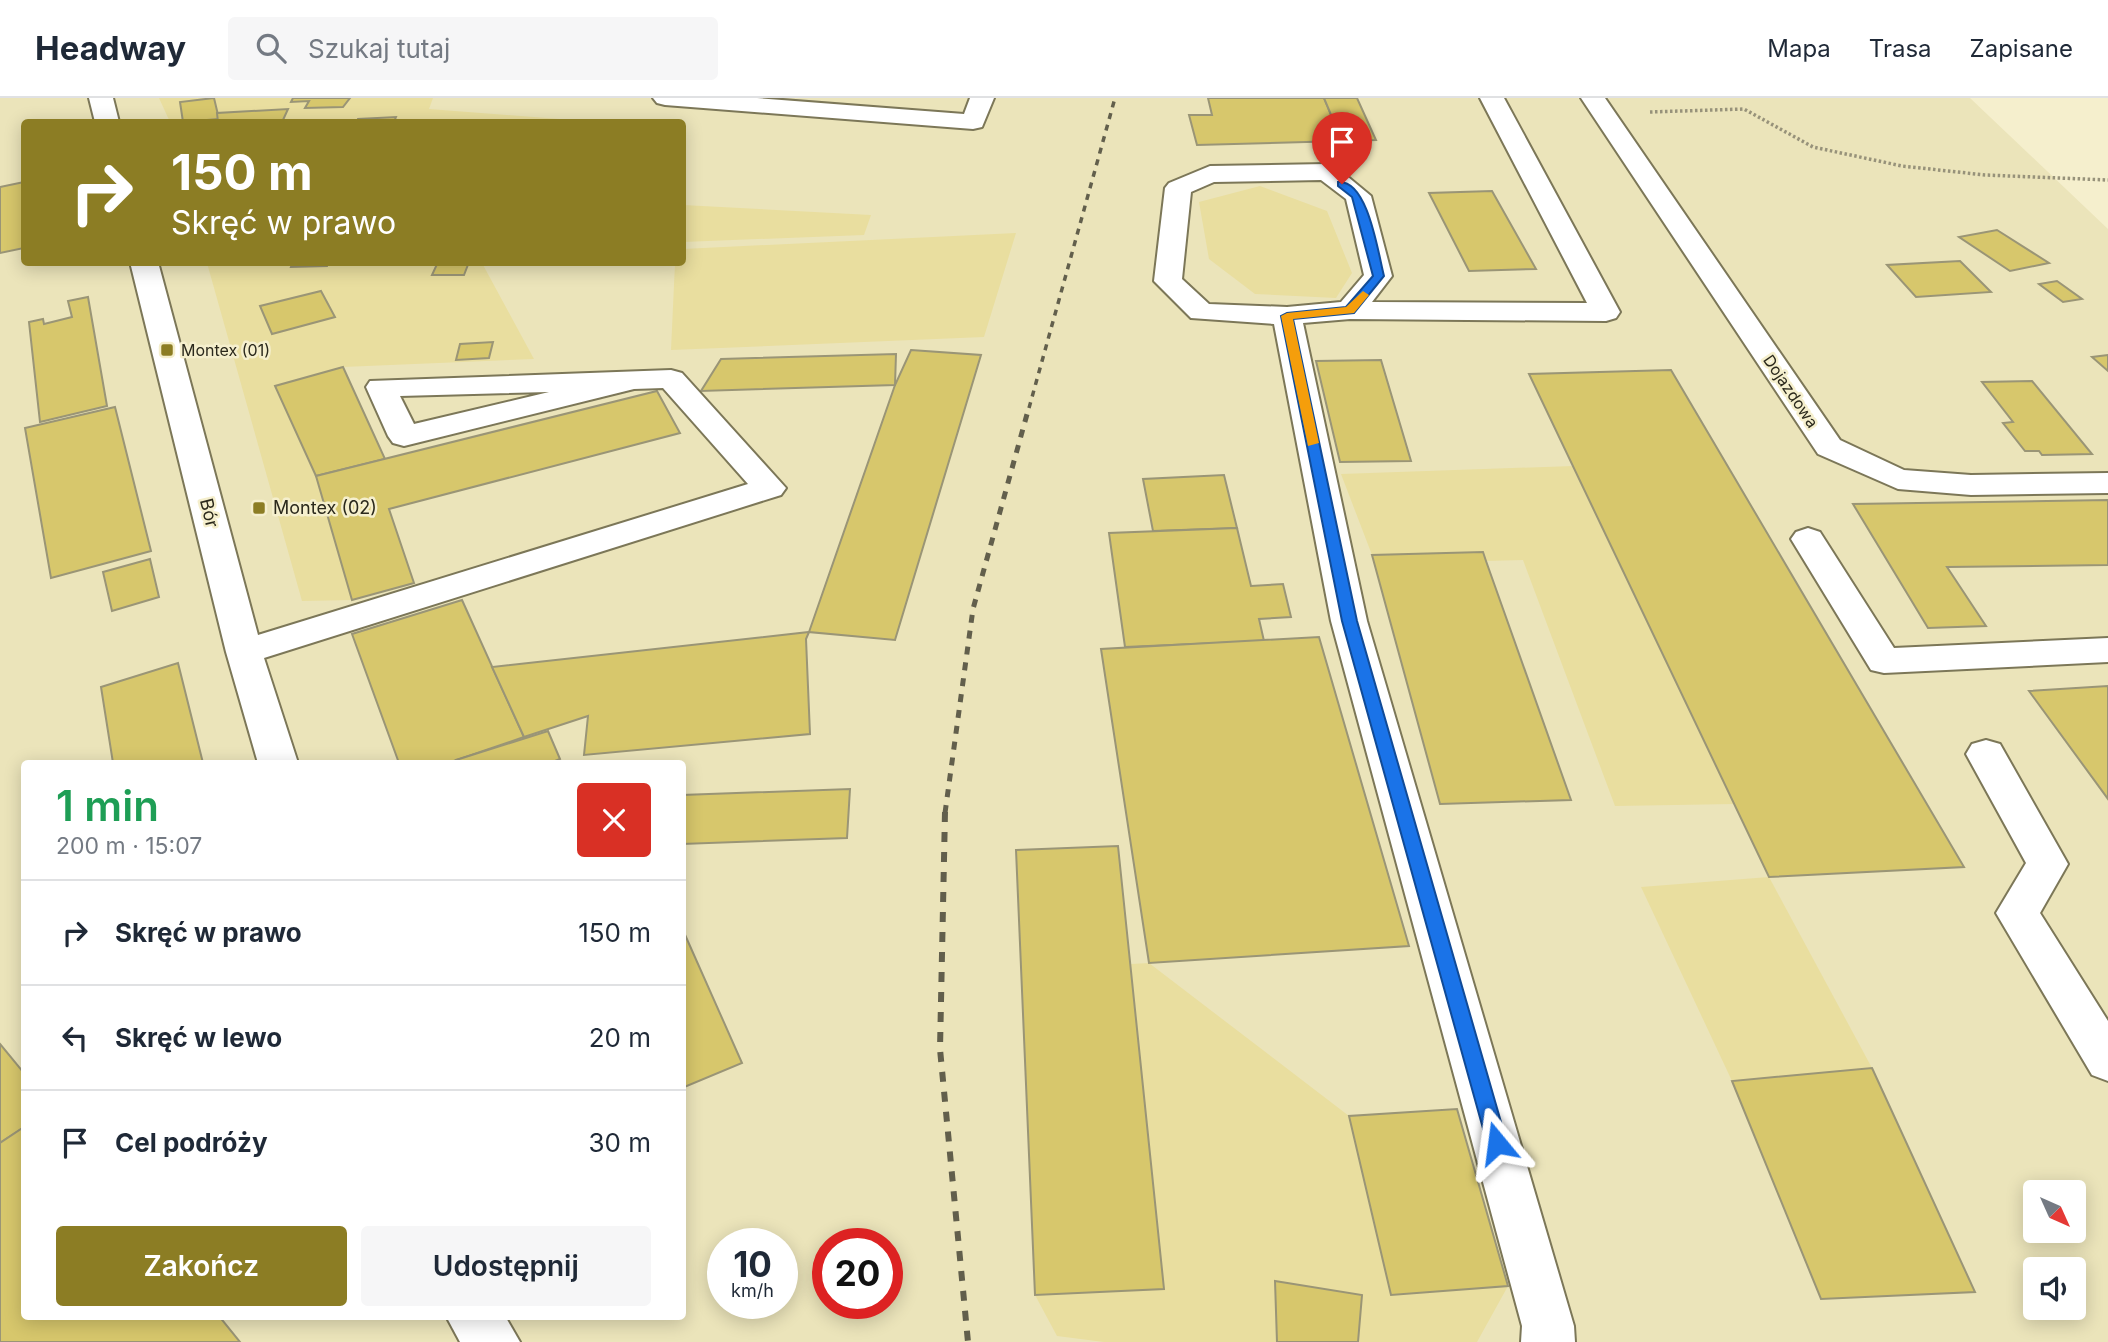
<!DOCTYPE html>
<html lang="pl">
<head>
<meta charset="utf-8">
<style>
  :root { --surface:#fff; --page:#f6f6f7; --text:#1f2937; --muted:#747a83; --line:#e0e1e3; --accent:#8c7d24 }
  body { margin:0; font-family:Inter,sans-serif; background:var(--page); color:var(--text); height:100vh; display:flex; flex-direction:column; font-size:26px; white-space:nowrap }
  * { box-sizing:border-box; margin:0 }
  p { font-size:23px; color:var(--muted) }
  .icon { flex:none; width:38px; height:38px; fill:none; stroke:currentColor; stroke-width:2; stroke-linecap:round; stroke-linejoin:round }
  .map { position:relative; flex:1; overflow:hidden }
  .details { position:absolute; left:21px; top:662px; width:665px; height:560px; display:flex; flex-direction:column; background:var(--surface); border-radius:7px; box-shadow:0 4px 18px #0003 }
  .details>* { flex:none }
  .top-card { position:absolute; left:21px; top:21px; width:665px; height:147px; border-radius:7px; box-shadow:0 4px 18px #0003; background:#8c7d24; color:#fff; overflow:hidden }
  .needle { width:46px; rotate:135deg }
  .fabs { position:absolute; left:2023px; top:1082px; display:grid; gap:14px }
  .fabs a { display:grid; place-items:center; width:63px; height:63px; border-radius:7px; background:var(--surface); box-shadow:0 4px 18px #0003; font-size:35px }
  .speed { position:absolute; left:707px; top:1130px; display:flex; gap:14px; font-size:35px; font-weight:700; text-align:center }
  .speed>* { display:grid; place-content:center; width:91px; height:91px; border-radius:50%; background:var(--surface); box-shadow:0 4px 18px #0003; line-height:1 }
  .speed small { font-size:18px; font-weight:400 }
  .speed .limit { border:10px solid #d22; background:#fff; color:#111 }
  .pin { position:absolute; display:grid; place-items:center; width:60px; height:60px; color:#fff; margin:-72px -30px; border-radius:50% 50% 50% 0; rotate:-45deg; box-shadow:0 0 7px #0007 }
  .pin .icon { rotate:45deg }
  .me { position:absolute; width:77px; margin:-38px; rotate:344deg; stroke-linejoin:round; filter:drop-shadow(0 0 5px #0008) }
  .turn { display:flex; align-items:center; gap:24px; height:147px; padding:0 35px; font-size:32px }
  .turn .icon { width:91px; height:91px; stroke-width:2.5 }
  .turn b { display:block; font-size:49px; line-height:60px }
  .round { display:grid; place-items:center; flex:none; width:74px; height:74px; border-radius:7px; background:var(--page) }
  .head { display:flex; align-items:center; justify-content:space-between; height:119px; padding:0 35px }
  h1 { font-size:42px; font-weight:600; line-height:52px; color:#1e9e55 }
  .action { display:flex; gap:14px; margin-top:auto; padding:14px 35px }
  .action a { flex:1; height:80px; border-radius:7px; background:var(--accent); color:#fff; font-size:28px; font-weight:600; line-height:80px; text-align:center }
  .action a+a { background:var(--page); color:var(--text) }
  ul { padding:0; list-style:none }
  li { display:flex; align-items:center; gap:21px; height:105px; padding:0 35px; border-top:2px solid var(--line) }
  li div { flex:1 }
  li b { display:block; font-size:26px }
  li em { font-style:normal }
  header { display:flex; align-items:center; gap:42px; box-sizing:border-box; height:98px; padding:0 35px; background:var(--surface); border-bottom:2px solid var(--line) }
  header strong { font-size:33px }
  nav { display:flex; gap:38px; margin-inline-start:auto; font-size:24px }
  .search { width:490px; height:63px; background:var(--page); display:flex; align-items:center; gap:18px; box-sizing:border-box; padding:0 24px; border-radius:7px; color:var(--muted); font-size:26px }
  .map>svg:first-child { display:block }
</style>
</head>
<body>
<header>
<strong>Headway</strong>
<div class="search"><svg class="icon" aria-label="search" viewBox="0 0 24 24"><circle cx="10" cy="10" r="6"/><path d="M15 15l6 6"/></svg>Szukaj tutaj</div>
<nav><a>Mapa</a><a>Trasa</a><a>Zapisane</a></nav>
</header>
<div class="map">
<svg width="2108" height="1244" viewBox="0 0 2108 1244">
  <rect width="100%" height="100%" fill="#f5efcd"/>
  <path fill="#ebe4ba" fill-rule="evenodd" d="M0 0H1970L2108 131V1244H0ZM24 24H682V164H24ZM24 665H682V1218H24ZM2035 1094H2074V1132H2035ZM723 1146H782V1206H723ZM828 1146H887V1206H828ZM2035 1171H2074V1209H2035Z"/>
  <g fill="#e9de9f">
    <polygon points="159,0 433,0 429,11 598,24 170,24"/>
    <polygon points="1260,88 1327,113 1352,175 1336,200 1255,196 1209,161 1199,104"/>
    <polygon points="683,107 871,117 864,137 683,144"/>
    <polygon points="1016,135 984,239 671,252 675,165 682,164 683,151"/>
    <polygon points="207,165 482,165 534,261 343,269 275,288 316,379 352,502 302,503"/>
    <polygon points="1573,368 1735,706 1615,708 1523,462 1486,463 1483,454 1372,457 1341,376"/>
    <polygon points="1769,779 1872,970 1732,983 1641,789"/>
    <polygon points="1149,865 1349,1018 1391,1197 1508,1188 1477,1244 1358,1244 1362,1197 1275,1184 1277,1244 1104,1244 1057,1238 1035,1197 1163,1191 1131,866"/>
  </g>
  <g fill="#d7c76c" stroke="#9a9576" stroke-width="2">
    <polygon points="214,0 219,21 183,24 180,4"/>
    <polygon points="293,0 350,0 343,9 305,10 309,3 291,4"/>
    <polygon points="1208,0 1324,0 1342,43 1197,47 1189,17 1212,17"/>
    <polygon points="1324,0 1357,0 1376,42 1342,43"/>
    <polygon points="288,11 283,22 218,24 217,15"/>
    <polygon points="396,19 394,24 357,24 358,21"/>
    <polygon points="24,84 24,150 0,155 0,89"/>
    <polygon points="1492,93 1536,171 1469,173 1429,95"/>
    <polygon points="1997,132 2049,165 2010,173 1959,139"/>
    <polygon points="1960,163 1991,194 1916,199 1887,167"/>
    <polygon points="293,164 328,164 327,168 291,169"/>
    <polygon points="438,164 469,164 464,177 432,177"/>
    <polygon points="2057,183 2082,201 2063,204 2039,186"/>
    <polygon points="321,193 335,219 272,236 260,208"/>
    <polygon points="88,199 107,308 40,324 29,224 43,221 44,226 72,219 68,203"/>
    <polygon points="493,244 489,260 456,262 460,246"/>
    <polygon points="911,252 981,257 895,542 809,534 895,287"/>
    <polygon points="896,256 895,287 701,293 721,261"/>
    <polygon points="2108,257 2108,273 2092,259"/>
    <polygon points="1381,262 1411,363 1340,364 1316,263"/>
    <polygon points="343,269 385,361 316,378 275,288"/>
    <polygon points="1671,272 1964,769 1769,779 1529,276"/>
    <polygon points="2032,283 2092,356 2042,357 2039,353 2025,353 2003,325 2013,324 1982,284"/>
    <polygon points="657,293 680,335 389,411 414,485 352,502 316,378"/>
    <polygon points="115,309 151,453 51,480 25,330"/>
    <polygon points="1224,377 1237,430 1153,433 1143,381"/>
    <polygon points="2108,402 2108,467 1947,469 1986,528 1928,530 1853,406"/>
    <polygon points="1237,430 1251,488 1283,486 1291,519 1259,521 1264,543 1125,549 1109,435"/>
    <polygon points="1483,454 1486,463 1571,702 1440,706 1372,457"/>
    <polygon points="150,461 159,499 112,513 103,474"/>
    <polygon points="462,502 524,639 448,665 399,665 352,536"/>
    <polygon points="809,534 806,541 810,636 584,657 588,618 524,639 492,569"/>
    <polygon points="1319,539 1409,848 1149,865 1101,551"/>
    <polygon points="178,565 203,665 113,665 101,589"/>
    <polygon points="2108,588 2108,701 2029,593"/>
    <polygon points="548,633 560,661 550,665 457,665 456,662"/>
    <polygon points="850,691 847,740 682,746 682,697"/>
    <polygon points="1118,748 1164,1191 1035,1197 1016,752"/>
    <polygon points="682,830 742,965 682,990"/>
    <polygon points="0,946 24,975 24,1029 0,1045"/>
    <polygon points="1872,970 1975,1194 1821,1201 1732,983"/>
    <polygon points="1457,1011 1508,1188 1391,1197 1349,1018"/>
    <polygon points="24,1029 24,1218 219,1218 240,1244 0,1244 0,1045"/>
    <polygon points="1275,1183 1362,1197 1358,1244 1277,1244"/>
  </g>
  <g fill="none" stroke-linecap="round" stroke-linejoin="round">
    <g stroke="#7c7758" stroke-width="4">
      <g id="minor">
        <polygon points="89,0 113,0 119,24 95,24"/>
        <polygon points="653,0 757,0 964,16 970,0 994,0 982,29 973,31 665,7 657,5"/>
        <path d="M1480 0H1504L1620 214 1616 220 1606 223 1350 221 1303 225 1367 523 1574 1228 1575 1244H1521L1522 1228 1331 523 1274 226 1191 220 1154 183 1165 90 1169 85 1210 68 1327 66 1336 69 1371 98 1392 178 1372 204 1587 205ZM1321 82 1346 101 1364 177 1341 204 1287 209 1209 206 1182 181 1191 94 1214 84Z"/>
        <polygon points="1581,0 1605,0 1840,342 1904,372 1971,377 2108,375 2108,395 1971,397 1898,391 1818,356"/>
        <path d="M130 164H158L258 537 748 386 663 290 634 291 404 348 393 345 388 338 366 289 370 283 671 272 682 275 786 390 781 397 264 560 298 665H258L226 554ZM549 294 414 326 400 298Z"/>
        <polygon points="1808,430 1820,434 1894,550 2108,540 2108,564 1884,575 1871,572 1791,441 1796,434"/>
        <polygon points="1986,642 2000,646 2068,766 2040,815 2108,923 2108,983 2092,977 1996,815 2026,765 1966,656 1972,646"/>
        <polygon points="446,1218 505,1218 520,1244 460,1244"/>
      </g>
    </g>
    <polyline stroke="#97927a" stroke-width="3.5" stroke-dasharray="2.5 2.5" stroke-linecap="butt" points="1650,14 1744,11 1813,49 1902,68 1985,77 2108,82"/>
    <use href="#minor" fill="#fff" fill-rule="evenodd"/>
    <polyline stroke="#625f4c" stroke-width="3.5" stroke-dasharray="6 6" stroke-linecap="butt" points="1029,310 1115,0"/>
    <polyline stroke="#625f4c" stroke-width="5" stroke-dasharray="8 8" stroke-linecap="butt" points="945,715 973,511 1029,309"/>
    <polyline stroke="#625f4c" stroke-width="6" stroke-dasharray="10 10" stroke-linecap="butt" points="945,714 940,951 968,1244"/>
  </g>
  <path fill="#1a73e8" stroke="#114b97" stroke-width="2" d="M1338 84C1368 81 1378 155 1384 178L1354 215 1293 221 1357 523 1507 1045 1504 1051 1497 1054 1490 1051 1487 1045 1342 523 1281 218 1287 215 1346 209 1373 178 1352 99 1338 88Z"/>
  <polygon fill="#f59e0b" points="1363,193 1369,197 1354,215 1293,221 1319,345 1308,348 1281,218 1287,215 1346,209"/>
  <g fill="#8c7d24" stroke="#f5efcd" stroke-width="2.5">
    <rect x="160" y="245" width="14" height="14" rx="3.5"/>
    <rect x="252" y="403" width="14" height="14" rx="3.5"/>
  </g>
  <g text-anchor="middle" stroke-width="5" stroke-linejoin="round" paint-order="stroke">
    <g font-size="16" fill="#2b291c" stroke="#f5efcd" text-anchor="start">
      <text x="181" y="258">Montex (01)</text>
    </g>
    <g font-size="16" fill="#2b291c" stroke="#f5efcd">
      <text transform="translate(1791 293) rotate(56)" y="6">Dojazdowa</text>
    </g>
    <g font-size="18" fill="#2b291c" stroke="#f5efcd" text-anchor="start">
      <text x="273" y="416">Montex (02)</text>
    </g>
    <g font-size="18" fill="#2b291c" stroke="#f5efcd">
      <text transform="translate(209 415) rotate(76)" y="6">Bór</text>
    </g>
  </g>
</svg>
<div class="fabs">
<a><svg class="needle" viewBox="-14 -14 28 28"><path d="M0-13l5 13h-10z" fill="#e53935"/><path d="M0 13l5-13h-10z" fill="#747a83"/></svg></a>
<a><svg class="icon" aria-label="sound" viewBox="0 0 24 24"><path d="M4 9h4l5-4v14l-5-4H4zM17 9q2 3 0 6"/></svg></a>
</div>
<div class="speed"><div>10<small>km/h</small></div><div class="limit">20</div></div>
<div class="pin" style="left:1342px;top:86px;background:#d93025"><svg class="icon" aria-label="arrive" viewBox="0 0 24 24"><path d="M6 21V4h12l-3 4 3 4H6"/></svg></div>
<svg class="me" style="left:1497px;top:1045px" viewBox="-20 -20 40 40"><path d="M0-17L14 15 0 8-14 15z" fill="#1a73e8" stroke="#fff" stroke-width="4"/></svg>
<div class="top-card">
<div class="turn"><svg class="icon" aria-label="right" viewBox="0 0 24 24"><path d="M7 20v-9h11M14 6l5 5-5 5"/></svg><div><b>150 m</b>Skręć w prawo</div></div>
</div>
<section class="details">
<div class="head"><div><h1>1 min</h1><p>200 m · 15:07</p></div><a class="round" style="background:#d93025;color:#fff"><svg class="icon" aria-label="close" viewBox="0 0 24 24"><path d="M6 6l12 12M18 6L6 18"/></svg></a></div>
<ul>
<li><svg class="icon" aria-label="right" viewBox="0 0 24 24"><path d="M7 20v-9h11M14 6l5 5-5 5"/></svg><div><b>Skręć w prawo</b></div><em>150 m</em></li>
<li><svg class="icon" aria-label="left" viewBox="0 0 24 24"><path d="M17 20v-9H6M10 6l-5 5 5 5"/></svg><div><b>Skręć w lewo</b></div><em>20 m</em></li>
<li><svg class="icon" aria-label="arrive" viewBox="0 0 24 24"><path d="M6 21V4h12l-3 4 3 4H6"/></svg><div><b>Cel podróży</b></div><em>30 m</em></li>
</ul>
<div class="action"><a>Zakończ</a><a>Udostępnij</a></div>
</section>
</div>
</body>
</html>
